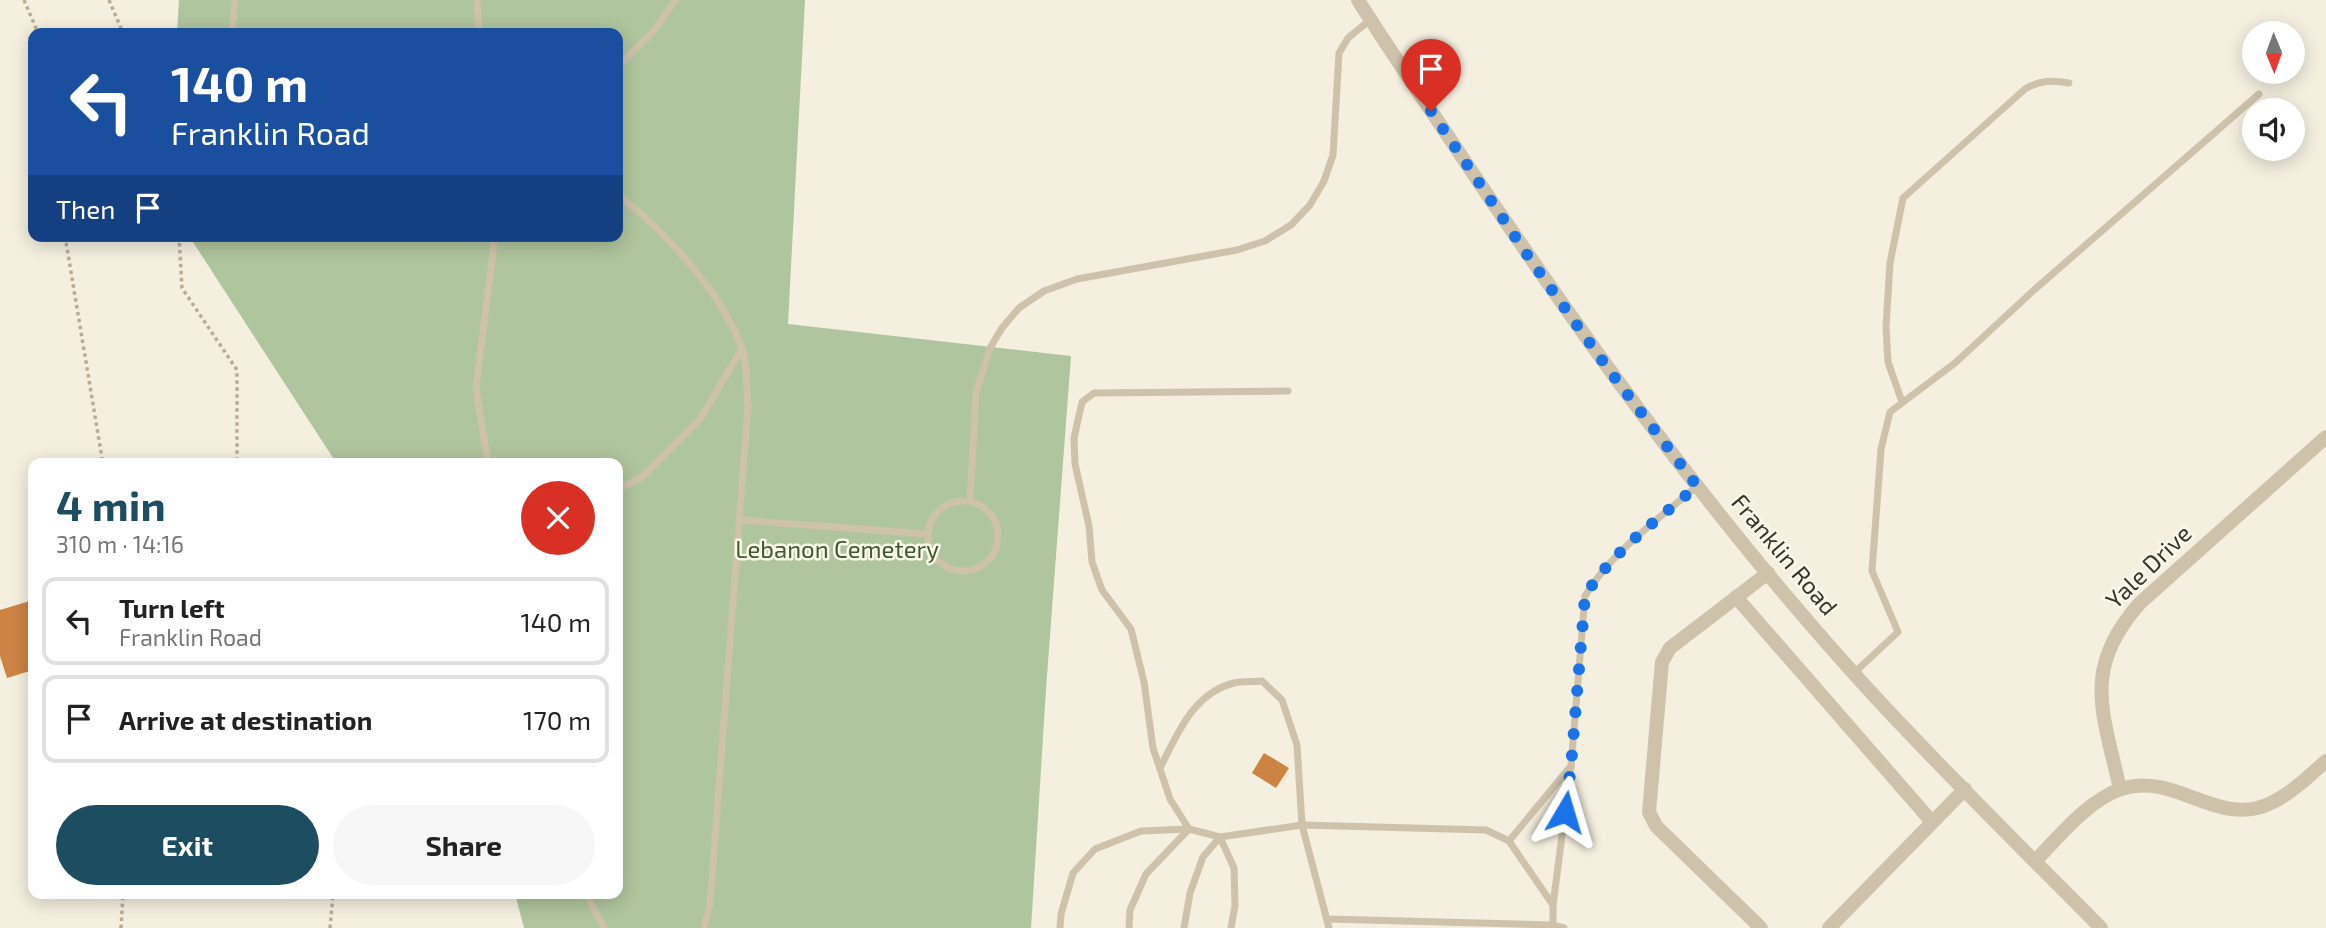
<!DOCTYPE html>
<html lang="en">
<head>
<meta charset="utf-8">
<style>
  :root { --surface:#fff; --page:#f6f6f6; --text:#222; --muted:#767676; --line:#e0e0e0; --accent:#1c4d60 }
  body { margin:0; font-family:"Exo 2",sans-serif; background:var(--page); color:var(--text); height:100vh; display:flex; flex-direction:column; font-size:26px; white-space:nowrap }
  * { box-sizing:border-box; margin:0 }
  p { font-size:23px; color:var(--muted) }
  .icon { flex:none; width:38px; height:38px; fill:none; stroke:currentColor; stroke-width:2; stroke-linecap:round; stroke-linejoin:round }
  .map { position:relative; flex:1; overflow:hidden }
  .sheet { position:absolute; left:28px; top:458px; width:595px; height:441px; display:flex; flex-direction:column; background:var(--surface); border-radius:14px; box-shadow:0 4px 18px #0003 }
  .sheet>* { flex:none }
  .banner { position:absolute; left:28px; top:28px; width:595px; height:214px; border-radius:14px; box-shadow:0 4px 18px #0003; background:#1a4fa0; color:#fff; overflow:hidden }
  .needle { width:46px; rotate:179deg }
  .fabs { position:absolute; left:2242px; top:21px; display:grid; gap:14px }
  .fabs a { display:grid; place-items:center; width:63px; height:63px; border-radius:50%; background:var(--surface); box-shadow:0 4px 18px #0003; font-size:35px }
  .pin { position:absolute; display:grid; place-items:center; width:60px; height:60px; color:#fff; margin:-72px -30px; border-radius:50% 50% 50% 0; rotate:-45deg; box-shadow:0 0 7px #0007 }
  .pin .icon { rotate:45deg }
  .me { position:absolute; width:77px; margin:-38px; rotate:7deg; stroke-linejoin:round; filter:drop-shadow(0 0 5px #0008) }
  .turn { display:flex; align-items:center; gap:24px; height:147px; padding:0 28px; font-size:32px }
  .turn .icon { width:91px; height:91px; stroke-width:2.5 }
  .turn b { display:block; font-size:49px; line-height:60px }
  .then { display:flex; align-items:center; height:66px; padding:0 28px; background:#0003; gap:14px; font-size:26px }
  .round { display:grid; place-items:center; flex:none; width:74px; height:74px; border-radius:37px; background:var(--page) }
  .overview { display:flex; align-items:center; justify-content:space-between; height:119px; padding:0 28px }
  h1 { font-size:42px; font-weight:700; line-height:52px; color:var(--accent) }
  .button { display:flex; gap:14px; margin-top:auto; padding:14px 28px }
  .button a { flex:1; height:80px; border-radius:42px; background:var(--accent); color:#fff; font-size:28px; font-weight:700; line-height:80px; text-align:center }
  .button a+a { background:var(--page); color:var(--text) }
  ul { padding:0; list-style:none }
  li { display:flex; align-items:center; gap:21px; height:88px; margin:0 14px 10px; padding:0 14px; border:4px solid var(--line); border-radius:14px }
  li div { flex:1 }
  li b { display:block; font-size:26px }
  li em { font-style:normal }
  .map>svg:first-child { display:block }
</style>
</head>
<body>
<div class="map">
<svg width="2326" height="928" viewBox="0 0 2326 928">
  <rect width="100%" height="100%" fill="#f4efdf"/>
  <polygon fill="#afc59d" points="179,0 805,0 788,324 1071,356 1046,689 1031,928 524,928 515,894 618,894 618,464 337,464 189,236 618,236 618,33 177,33"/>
  <g fill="#cd8344">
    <polygon points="33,600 33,670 7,678 0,656 0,610"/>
    <polygon points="1264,753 1289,768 1276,788 1252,773"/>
  </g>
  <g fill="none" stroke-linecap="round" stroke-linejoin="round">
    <g stroke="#baac94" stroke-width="3.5" stroke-dasharray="3.5 3.5" stroke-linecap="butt">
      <polyline points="24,0 38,33"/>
      <polyline points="109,0 123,33"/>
      <polyline points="65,236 103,464"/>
      <polyline points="179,236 182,288 237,370 237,464"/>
      <polyline points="121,928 123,894"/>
      <polyline points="330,928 333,894"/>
    </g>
    <g stroke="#cec2aa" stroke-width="7">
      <polyline points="477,0 479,33"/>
      <polyline points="232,33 235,0"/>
      <polyline points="618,66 651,34 676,0"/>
      <path d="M618 195C663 229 721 292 741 346 748 363 746 387 748 405L710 904 704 928"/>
      <path d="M1902 402 1888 362 1886 327 1890 263 1903 198 2025 89C2040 80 2052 80 2069 83"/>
      <polyline points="488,464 476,388 495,236"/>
      <polyline points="618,489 641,478 701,418 742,348"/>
      <polyline points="970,501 976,392 990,348 1002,328 1019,308 1044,291 1077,279 1237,250 1265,241 1291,225 1310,205 1324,181 1333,155 1339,53 1348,38 1370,20"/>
      <circle cx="963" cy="536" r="35"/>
      <polyline points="740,520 928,534"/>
      <polyline points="1854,673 1898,632 1872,571 1881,449 1890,412 1955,363 2034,290 2259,94"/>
      <path d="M1160 768C1177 735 1193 693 1234 683 1243 681 1253 682 1262 681L1282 700 1297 745 1302 825 1329 928"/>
      <polyline points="1509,841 1571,766"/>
      <polyline points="586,894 604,928"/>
      <polyline points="1327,919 1552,925 1564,928"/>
      <polyline points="1060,928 1061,914 1073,873 1095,849 1141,831 1189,829"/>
      <polyline points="1129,928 1130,910 1146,874 1189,829"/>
      <polyline points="1184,928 1190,893 1203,857 1220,837 1302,825 1486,830 1509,841 1553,905"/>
      <polyline points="1231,928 1235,906 1234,868 1220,837 1189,829 1170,799 1153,748 1144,682 1131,629 1102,590 1092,562 1089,526 1075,464 1074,438 1082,402 1094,393 1288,391"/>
      <path d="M1553 928V905L1571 766 1585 596C1612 551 1658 520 1697 486"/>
    </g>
    <g stroke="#cec2aa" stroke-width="14">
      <path d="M1358 0C1392 54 1429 107 1464 160 1587 344 1717 524 1867 688 1942 770 2023 849 2101 928"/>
      <polyline points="1736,597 1932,822"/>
      <path d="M2120 789C2103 712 2081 669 2140 603L2326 437"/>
      <path d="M2035 861C2060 836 2087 801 2121 789 2176 771 2218 829 2271 803 2292 793 2309 776 2326 761"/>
      <polyline points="1761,928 1656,826 1649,812 1662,662 1670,648 1768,573"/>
      <polyline points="1829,928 1965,789"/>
    </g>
  </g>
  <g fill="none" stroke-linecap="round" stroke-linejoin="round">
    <path stroke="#1a73e8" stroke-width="12" stroke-dasharray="0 21.6" d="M1431 111 1532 262 1609 370 1697 486C1658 520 1612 551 1585 596L1571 766 1565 812"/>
  </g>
  <g text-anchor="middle" stroke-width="5" stroke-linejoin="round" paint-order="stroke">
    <g font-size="24" fill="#3f5b2c" stroke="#fbf8ec">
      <text x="837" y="558">Lebanon Cemetery</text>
    </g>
    <g font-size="24" fill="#3b332a" stroke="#fbf8ec">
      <text transform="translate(1784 555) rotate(50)" y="8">Franklin Road</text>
      <text transform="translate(2149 567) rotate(-44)" y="8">Yale Drive</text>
    </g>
  </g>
</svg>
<div class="fabs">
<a><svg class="needle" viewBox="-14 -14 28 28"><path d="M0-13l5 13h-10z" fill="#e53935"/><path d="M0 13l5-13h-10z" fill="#767676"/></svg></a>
<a><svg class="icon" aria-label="sound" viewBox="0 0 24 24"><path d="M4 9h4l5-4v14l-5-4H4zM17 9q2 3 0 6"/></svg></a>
</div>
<div class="pin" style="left:1431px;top:111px;background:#d93025"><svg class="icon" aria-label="arrive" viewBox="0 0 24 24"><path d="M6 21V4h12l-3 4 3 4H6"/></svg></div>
<svg class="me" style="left:1565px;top:812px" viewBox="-20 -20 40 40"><path d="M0-17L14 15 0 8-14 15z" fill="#1a73e8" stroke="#fff" stroke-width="4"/></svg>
<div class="banner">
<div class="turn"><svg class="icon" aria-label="left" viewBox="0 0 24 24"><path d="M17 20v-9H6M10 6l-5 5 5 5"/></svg><div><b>140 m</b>Franklin Road</div></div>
<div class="then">Then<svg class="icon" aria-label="arrive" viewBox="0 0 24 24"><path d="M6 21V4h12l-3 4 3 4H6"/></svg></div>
</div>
<section class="sheet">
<div class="overview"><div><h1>4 min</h1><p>310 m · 14:16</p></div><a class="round" style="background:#d93025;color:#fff"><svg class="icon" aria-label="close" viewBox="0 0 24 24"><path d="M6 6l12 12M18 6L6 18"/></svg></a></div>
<ul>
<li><svg class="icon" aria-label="left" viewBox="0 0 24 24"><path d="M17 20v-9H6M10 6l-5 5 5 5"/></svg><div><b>Turn left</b><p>Franklin Road</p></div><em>140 m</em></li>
<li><svg class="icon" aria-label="arrive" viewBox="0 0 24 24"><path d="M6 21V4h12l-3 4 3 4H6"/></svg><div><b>Arrive at destination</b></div><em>170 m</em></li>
</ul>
<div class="button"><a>Exit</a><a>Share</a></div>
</section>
</div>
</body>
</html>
